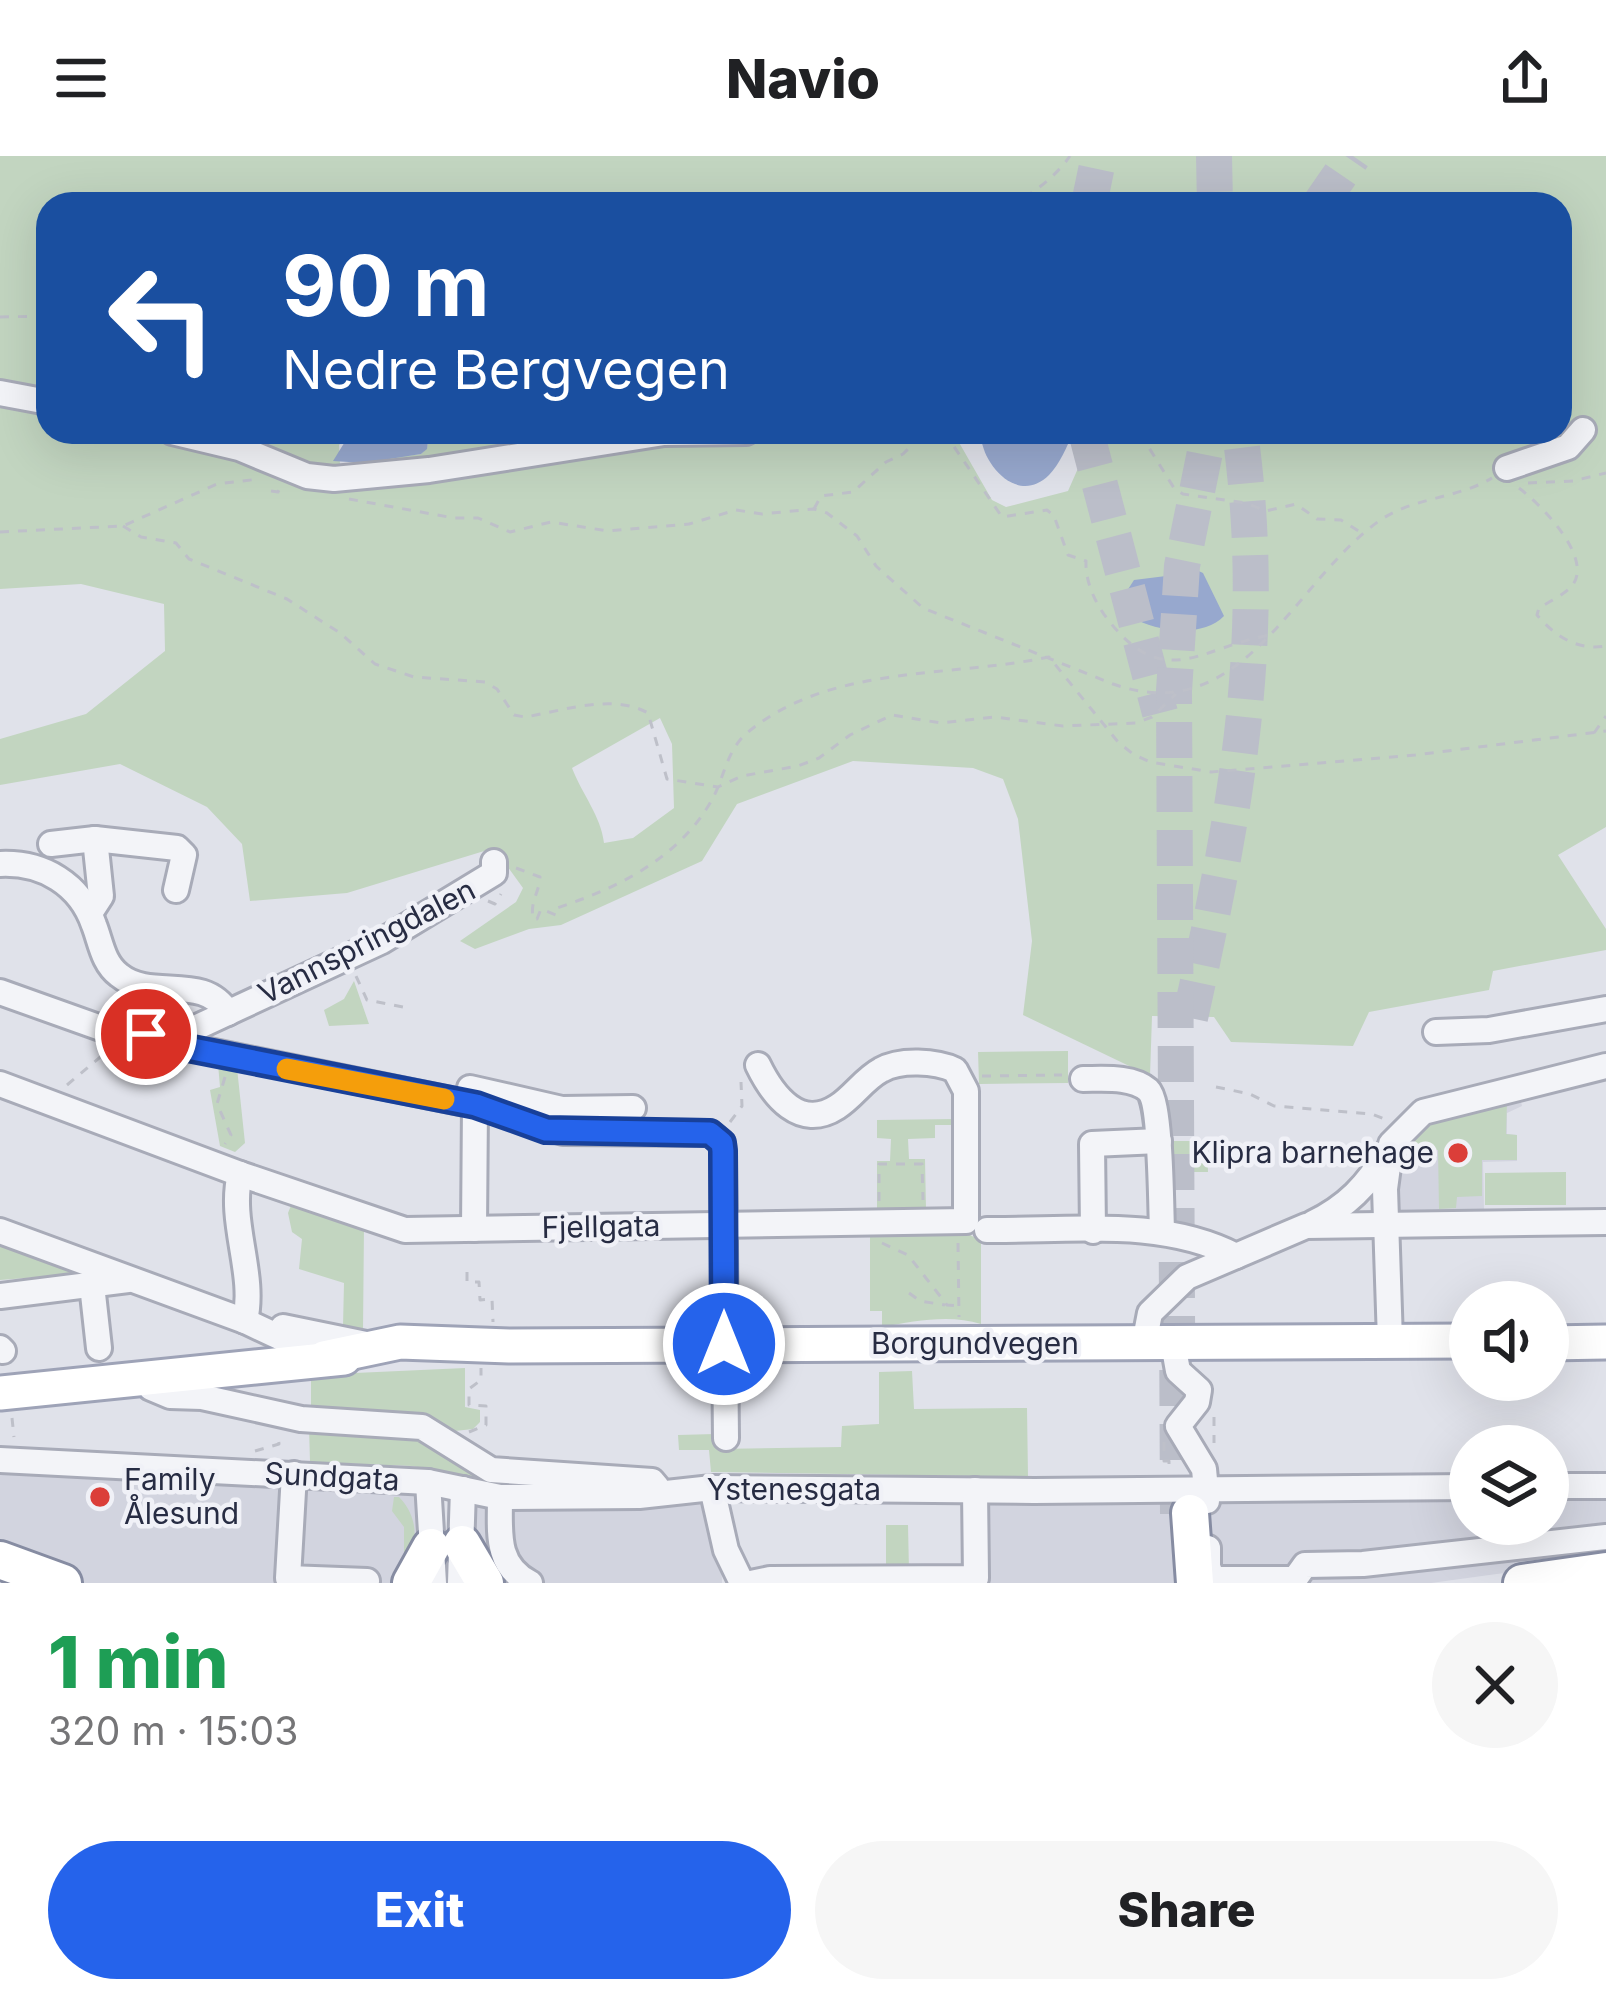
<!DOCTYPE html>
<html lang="en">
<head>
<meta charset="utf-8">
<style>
  :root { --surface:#fff; --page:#f6f6f6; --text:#202124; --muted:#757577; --accent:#2563eb }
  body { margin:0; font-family:Inter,sans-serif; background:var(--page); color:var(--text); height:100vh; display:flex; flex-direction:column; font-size:45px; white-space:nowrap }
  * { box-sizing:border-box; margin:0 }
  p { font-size:39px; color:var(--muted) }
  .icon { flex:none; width:66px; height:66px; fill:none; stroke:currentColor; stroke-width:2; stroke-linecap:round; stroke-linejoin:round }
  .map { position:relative; height:1427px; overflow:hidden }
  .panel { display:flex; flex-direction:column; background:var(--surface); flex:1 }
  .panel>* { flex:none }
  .top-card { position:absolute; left:36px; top:36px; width:1536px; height:252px; border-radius:36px; box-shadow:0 12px 48px #0002; background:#1a4fa0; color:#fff; overflow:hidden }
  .buttons { position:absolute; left:1449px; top:1125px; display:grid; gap:24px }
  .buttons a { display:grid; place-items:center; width:120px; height:120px; border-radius:50%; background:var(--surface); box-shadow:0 12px 48px #0002; font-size:60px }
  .pin { position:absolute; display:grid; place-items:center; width:102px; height:102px; color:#fff; margin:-51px; border:6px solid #fff; border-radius:50%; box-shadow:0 3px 12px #0007 }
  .me { position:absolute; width:132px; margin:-66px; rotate:0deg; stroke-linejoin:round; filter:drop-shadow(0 0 9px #0008) }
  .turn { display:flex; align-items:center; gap:42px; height:252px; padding:0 48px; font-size:54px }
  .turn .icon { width:156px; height:156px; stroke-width:2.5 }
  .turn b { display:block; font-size:84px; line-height:102px }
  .round { display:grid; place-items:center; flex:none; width:126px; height:126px; border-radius:63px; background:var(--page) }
  .summary { display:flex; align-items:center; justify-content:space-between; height:204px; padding:0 48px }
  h1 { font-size:72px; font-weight:800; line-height:90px; color:#1e9e55 }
  .cta { display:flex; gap:24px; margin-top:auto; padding:24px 48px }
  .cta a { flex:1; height:138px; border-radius:72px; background:var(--accent); color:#fff; font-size:48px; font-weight:800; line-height:138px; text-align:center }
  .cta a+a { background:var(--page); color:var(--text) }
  header { display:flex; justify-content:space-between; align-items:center; height:156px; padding:0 48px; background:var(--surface); font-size:54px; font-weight:800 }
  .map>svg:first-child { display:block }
</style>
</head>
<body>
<header><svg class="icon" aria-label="menu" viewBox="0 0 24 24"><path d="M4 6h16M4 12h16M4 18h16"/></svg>Navio<svg class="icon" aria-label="share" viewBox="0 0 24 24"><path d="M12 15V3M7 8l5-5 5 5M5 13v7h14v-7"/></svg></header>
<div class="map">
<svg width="1606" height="1427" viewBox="0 0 1606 1427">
  <rect width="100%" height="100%" fill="#e0e2ea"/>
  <g fill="#d2d4df">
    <polygon points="1520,941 1522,950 1507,957 1507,978 1517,979 1517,1005 1483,1006 1484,1053 1398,1055 1399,989"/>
    <polygon points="0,1309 418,1329 419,1397 405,1427 84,1427 0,1399"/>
    <polygon points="1606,1327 1606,1403 1431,1427 970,1427 968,1331 1470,1328 1470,1368 1548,1368 1548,1328"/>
    <polygon points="720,1340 722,1427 499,1427 478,1406 475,1342"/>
  </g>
  <g fill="#c2d5c0" fill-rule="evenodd">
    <path d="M0 0H1606V671L1558 699 1606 773V794L1493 815 1489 834 1369 856 1353 890 1231 886 1214 861 1152 860 1150 920 1023 859 1032 785 1018 663 1003 623 973 612 853 605 737 648 702 705 561 769 529 773 475 793 460 785 516 746 523 732 494 692 347 737 250 745 242 688 207 651 120 608 0 629V583L86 558 165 495 164 448 81 428 0 433ZM48 48H1560V276H1107L1083 301 1068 335 1006 351 992 344 953 276H429L427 292 421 298 340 308 339 289 351 276H48ZM660 562 672 588 674 652 633 682 604 687C601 660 582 638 572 612Z"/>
    <polygon points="354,825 369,868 329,870 324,854 344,843"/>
    <polygon points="1068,895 1068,927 979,928 978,896"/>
    <polygon points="218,908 237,912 245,987 235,996 220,990 210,934 220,931"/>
    <polygon points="1507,946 1506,978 1517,979 1517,1004 1482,1004 1482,1040 1457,1041 1456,1052 1439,1053 1438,994 1405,995 1405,989 1430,966"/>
    <polygon points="956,963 956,969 935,969 935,982 908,983 909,1003 925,1003 926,1053 877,1054 877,1005 890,1005 891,983 877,982 877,964"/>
    <polygon points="1170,985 1207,985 1208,1016 1170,1016"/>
    <polygon points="1566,1016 1566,1049 1485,1049 1485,1017"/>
    <polygon points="292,1047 364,1071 363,1175 343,1170 344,1127 299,1113 302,1083 292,1076 288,1057"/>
    <path d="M954 1070 981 1085V1168C950 1158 914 1165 882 1171V1155H870V1080L823 1081V1072Z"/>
    <polygon points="0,1088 78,1114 78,1118 0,1124"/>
    <polygon points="465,1212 465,1251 480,1254 480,1266 473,1273 455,1275 422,1266 311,1257 311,1219"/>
    <polygon points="912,1215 914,1253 1027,1252 1028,1321 711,1316 709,1294 679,1294 678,1279 715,1278 717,1293 841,1291 842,1270 879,1268 879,1216"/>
    <polygon points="309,1271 415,1280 488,1325 412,1310 310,1306"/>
    <path d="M394 1341H399C418 1360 420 1389 404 1411V1371L392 1355Z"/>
    <polygon points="886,1369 908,1369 909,1415 886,1414"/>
  </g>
  <g fill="#97a8ce">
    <polygon points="351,276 429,276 427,293 421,298 364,307 333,305"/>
    <path d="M985 276H1073C1068 289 1059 309 1049 319 1019 349 984 311 981 281Z"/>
    <path d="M1190 411 1203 417 1224 460C1204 482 1155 476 1132 461L1125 438 1134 424 1174 419Z"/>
  </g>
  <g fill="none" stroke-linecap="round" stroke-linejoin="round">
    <g stroke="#bbbec9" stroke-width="36" stroke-dasharray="36 18" stroke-linecap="butt">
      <polyline points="1214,0 1215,48"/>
      <polyline points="1089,48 1099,0"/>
      <polyline points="1320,48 1353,0"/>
      <polyline points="1086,276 1160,557"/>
      <path d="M1190 862C1235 658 1269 486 1240 276"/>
      <polyline points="1178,1358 1174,535 1182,410 1209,276"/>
    </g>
    <g stroke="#a8abb8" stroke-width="30">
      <g id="minor">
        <polyline points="0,237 48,246"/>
        <polyline points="172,276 239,292 307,320 334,323 429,314 664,277 746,276"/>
        <polyline points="1507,312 1568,291 1583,274"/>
        <polyline points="51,688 95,683 177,692 184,699 176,734"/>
        <path d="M0 708C43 706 80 728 94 769 101 787 103 807 119 819 152 846 203 816 228 857"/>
        <polyline points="90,757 101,740 95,683"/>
        <polyline points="0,836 143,887 165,886 475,949 563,976 710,977 722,987 723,995 726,1282"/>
        <polyline points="1436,876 1489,874 1606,853"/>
        <polyline points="165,886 382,785 494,717 494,706"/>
        <path d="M1083 923C1103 923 1132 920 1148 934 1161 946 1161 1052 1162 1075"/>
        <path d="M0 928 240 1018 405 1074 966 1065V935L955 914C936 905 900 903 881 914 864 923 853 941 837 951 800 975 773 940 758 909"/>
        <polyline points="470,932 562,953 633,952"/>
        <path d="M240 1018C228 1066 256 1117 245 1165"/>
        <path d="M1313 1067C1346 1051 1368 1029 1386 997"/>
        <polyline points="474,1073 475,949"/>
        <path d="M987 1074C1069 1075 1161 1061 1236 1100"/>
        <polyline points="0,1075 245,1165 324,1202"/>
        <polyline points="1093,1075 1092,988 1159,985"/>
        <polyline points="92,1129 99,1192"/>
        <polyline points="0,1140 128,1124"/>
        <polyline points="283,1171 366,1188"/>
        <polyline points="1390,1185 1385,1033 1391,988 1423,956 1606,910"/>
        <polyline points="1173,1187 1178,1215 1199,1234 1197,1246 1178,1270 1204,1313 1207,1345"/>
        <polyline points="1144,1188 1150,1157 1187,1121 1306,1070 1606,1066"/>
        <polyline points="0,1192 3,1195"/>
        <polyline points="147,1221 151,1232 170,1240 202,1241 301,1263 422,1271 491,1314 652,1325 657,1331"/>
        <polyline points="0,1304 428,1326 500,1341 639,1340 712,1332 1034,1335 1470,1331"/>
        <polyline points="294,1318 288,1422 367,1425"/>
        <polyline points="428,1326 434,1427"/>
        <polyline points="1548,1330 1606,1330"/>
        <polyline points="712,1332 726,1394 742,1427"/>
        <path d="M500 1341C500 1376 495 1409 530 1427"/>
        <polyline points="1208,1392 1208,1411 1213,1423 1295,1423 1305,1409 1363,1408 1606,1381"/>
        <polyline points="460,1427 463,1333"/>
        <polyline points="751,1427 770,1423 976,1422 975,1334"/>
      </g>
    </g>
    <g stroke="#9ea3b7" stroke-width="39">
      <g id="major">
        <polyline points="1548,1187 1606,1186"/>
        <polyline points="324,1202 400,1186 509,1190 1470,1185"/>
        <polyline points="0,1237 344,1202"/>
      </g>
    </g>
    <g stroke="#868ca2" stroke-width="42">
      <g id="highway">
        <polyline points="1190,1357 1195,1427"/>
        <polyline points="462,1388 485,1427"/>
        <polyline points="0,1404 63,1427"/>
        <polyline points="411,1427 431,1391"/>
        <polyline points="1522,1427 1606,1415"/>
      </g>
    </g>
    <g stroke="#bec0c9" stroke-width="3" stroke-dasharray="9 9" stroke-linecap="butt">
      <path d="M1008 48C1031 41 1056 20 1070 0"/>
      <polyline points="0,161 48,160"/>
      <path d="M944 276 1002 361 1047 354 1054 360 1068 399 1086 405C1085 426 1096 449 1109 465 1165 536 1201 491 1270 479"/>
      <polyline points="1147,276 1146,287 1174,332 1183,338 1246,347 1266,355 1296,348 1317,363 1341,364 1360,376"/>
      <polyline points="1528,327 1573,325 1606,317"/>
      <path d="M1519 332C1540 348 1596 403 1571 431 1563 439 1549 446 1539 452L1537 459C1555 480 1577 495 1606 490"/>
      <polyline points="271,335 278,336 281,330"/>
      <path d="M349 343 454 362H478L510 376 551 366 608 375 689 368 736 354 762 358 814 353 827 357 857 380 876 410 923 452 1113 528C1243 574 1293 426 1379 365 1413 341 1457 343 1492 322"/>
      <polyline points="814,353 821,340 853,336 886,306 903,298 916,285 918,276"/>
      <path d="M123 370 141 381 176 387 189 403 287 443 340 477 375 508 414 521 485 526 497 533 514 559 525 561C562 555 613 537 648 557L667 623 718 631 742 620 798 610 819 602 850 579 892 559 941 567 995 561 1063 570 1136 567 1152 561 1176 538"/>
      <polyline points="0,376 123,370 217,328 259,323"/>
      <polyline points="1594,577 1606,560"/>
      <path d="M516 712 540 721C539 738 530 744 533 763H537L541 753 556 759 557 752C618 732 680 702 713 642 724 621 727 594 747 577 829 508 949 522 1049 501L1118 586 1133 598 1150 606 1211 616 1415 599 1606 575"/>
      <polyline points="488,745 495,748 501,738"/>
      <polyline points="356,820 367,844 408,852"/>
      <polyline points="982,920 1062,919"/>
      <polyline points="225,921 217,948 231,979 225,988"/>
      <polyline points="67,929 105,897"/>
      <polyline points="1216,931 1250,938 1274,950 1372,958 1387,964"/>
      <polyline points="730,966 742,950 741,926"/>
      <polyline points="879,1045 879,1008 922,1008 923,1044"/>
      <polyline points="882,1087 908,1099 947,1149 959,1150"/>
      <polyline points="958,1087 959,1161"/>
      <polyline points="467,1116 467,1126 479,1126 480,1144 492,1143 493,1166"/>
      <polyline points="909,1137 920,1145 945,1149"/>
      <polyline points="1214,1261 1214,1287"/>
      <polyline points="12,1262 14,1281"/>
      <polyline points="469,1276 486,1269 486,1250 469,1249 469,1233 481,1224 481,1212"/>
      <polyline points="1164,1286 1164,1305 1169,1305 1169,1314"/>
      <polyline points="255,1295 279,1288 278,1280"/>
    </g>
    <use href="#minor" stroke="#f3f4f8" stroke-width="24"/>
    <use href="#major" stroke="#fff" stroke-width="33"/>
    <use href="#highway" stroke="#fff" stroke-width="36"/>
  </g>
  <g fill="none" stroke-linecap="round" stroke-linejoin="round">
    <g stroke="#184099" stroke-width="30">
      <polyline id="route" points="146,878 157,886 476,949 546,974 710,977 722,987 723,995 724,1188"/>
    </g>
    <use href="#route" stroke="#2563eb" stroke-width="21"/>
    <polyline stroke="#f59e0b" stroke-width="21" points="287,913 444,943"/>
  </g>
  <g fill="#db3e39" stroke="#f0f1f7" stroke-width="4.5">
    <circle cx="1458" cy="997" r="12"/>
    <circle cx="100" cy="1341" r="12"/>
  </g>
  <g text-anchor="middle" stroke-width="9" stroke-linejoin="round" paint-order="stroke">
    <g font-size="30" fill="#272c43" stroke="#f0f1f7">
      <text transform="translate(367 786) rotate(-27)" y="10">Vannspringdalen</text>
      <text transform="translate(601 1071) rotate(-1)" y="10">Fjellgata</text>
      <text x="975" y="1198">Borgundvegen</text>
      <text transform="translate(332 1321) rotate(3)" y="10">Sundgata</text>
      <text x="794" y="1344">Ystenesgata</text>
    </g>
    <g font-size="30" fill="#272c43" stroke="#f0f1f7" text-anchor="end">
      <text x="1434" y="1007">Klipra barnehage</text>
      <text x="124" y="1334" text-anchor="start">Family<tspan x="124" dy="34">Ålesund</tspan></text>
    </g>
  </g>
</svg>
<div class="buttons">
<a><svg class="icon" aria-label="sound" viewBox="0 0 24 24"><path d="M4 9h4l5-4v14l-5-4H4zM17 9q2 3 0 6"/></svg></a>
<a><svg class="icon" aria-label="layers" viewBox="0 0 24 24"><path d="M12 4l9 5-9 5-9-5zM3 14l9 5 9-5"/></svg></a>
</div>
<div class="pin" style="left:146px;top:878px;background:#d93025"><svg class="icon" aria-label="arrive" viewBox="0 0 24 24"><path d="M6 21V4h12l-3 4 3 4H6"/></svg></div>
<svg class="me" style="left:724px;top:1188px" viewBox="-20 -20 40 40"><circle r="17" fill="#2563eb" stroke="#fff" stroke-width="3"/><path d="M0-11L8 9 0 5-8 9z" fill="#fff"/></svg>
<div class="top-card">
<div class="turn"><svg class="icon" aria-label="left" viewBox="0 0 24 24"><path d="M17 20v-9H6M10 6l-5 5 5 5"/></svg><div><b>90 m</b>Nedre Bergvegen</div></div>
</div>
</div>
<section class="panel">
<div class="summary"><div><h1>1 min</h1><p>320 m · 15:03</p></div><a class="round"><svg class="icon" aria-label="close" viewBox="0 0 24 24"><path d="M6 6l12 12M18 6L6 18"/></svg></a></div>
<div class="cta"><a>Exit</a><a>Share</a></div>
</section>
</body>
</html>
